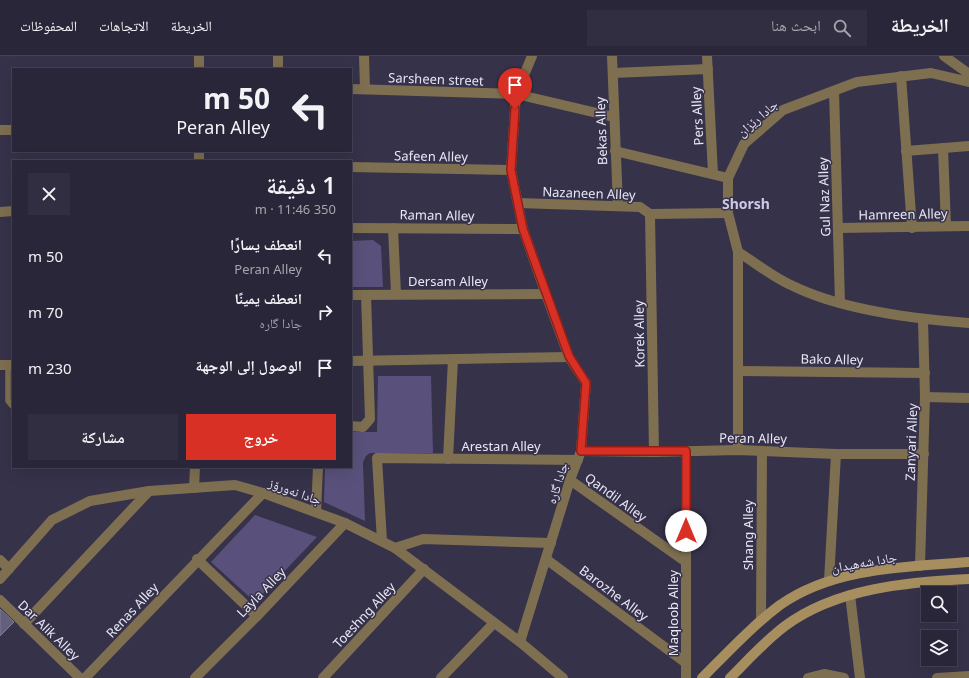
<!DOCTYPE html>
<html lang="ar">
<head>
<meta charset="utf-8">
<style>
  :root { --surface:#282638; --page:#302e40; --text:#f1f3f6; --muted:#a5a5ae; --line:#444353; --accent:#d93025 }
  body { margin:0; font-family:"Noto Sans","Noto Naskh Arabic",sans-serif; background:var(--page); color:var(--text); direction:rtl; height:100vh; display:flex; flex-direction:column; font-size:15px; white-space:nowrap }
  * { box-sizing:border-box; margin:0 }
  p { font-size:13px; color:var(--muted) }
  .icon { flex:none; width:22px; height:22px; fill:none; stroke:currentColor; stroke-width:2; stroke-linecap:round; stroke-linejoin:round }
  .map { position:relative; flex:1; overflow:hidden; direction:ltr }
  .details { position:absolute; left:12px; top:104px; width:340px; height:308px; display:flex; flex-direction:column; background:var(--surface); border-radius:0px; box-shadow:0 4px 16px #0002,0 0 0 1px var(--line); direction:rtl }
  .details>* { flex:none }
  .top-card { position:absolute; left:12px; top:12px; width:340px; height:84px; border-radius:0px; box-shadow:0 4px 16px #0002,0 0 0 1px var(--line); direction:rtl; background:#282638; color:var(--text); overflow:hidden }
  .tools { position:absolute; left:921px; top:530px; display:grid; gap:8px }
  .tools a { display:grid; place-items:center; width:36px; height:36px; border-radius:0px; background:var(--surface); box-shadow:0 4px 16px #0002,0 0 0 1px var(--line); font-size:20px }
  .pin { position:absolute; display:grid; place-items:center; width:34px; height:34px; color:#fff; margin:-41px -17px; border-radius:50% 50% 50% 0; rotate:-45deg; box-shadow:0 0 4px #0007 }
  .pin .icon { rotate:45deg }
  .me { position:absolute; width:44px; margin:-22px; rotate:0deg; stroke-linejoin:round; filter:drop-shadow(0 0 3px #0008) }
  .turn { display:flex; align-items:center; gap:14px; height:84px; padding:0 16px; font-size:18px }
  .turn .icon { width:52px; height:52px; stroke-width:2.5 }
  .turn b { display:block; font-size:28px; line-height:34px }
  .round { display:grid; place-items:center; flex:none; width:42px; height:42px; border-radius:0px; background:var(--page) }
  .overview { display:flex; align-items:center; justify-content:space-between; height:68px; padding:0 16px }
  h1 { font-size:24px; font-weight:600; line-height:30px }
  .cta { display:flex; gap:8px; margin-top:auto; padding:8px 16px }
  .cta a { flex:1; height:46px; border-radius:0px; background:var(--accent); color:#fff; font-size:16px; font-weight:600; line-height:46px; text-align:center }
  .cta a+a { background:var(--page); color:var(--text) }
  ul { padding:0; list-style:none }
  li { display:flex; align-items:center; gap:12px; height:56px; padding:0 16px }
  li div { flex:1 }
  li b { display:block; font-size:15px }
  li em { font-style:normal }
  header { display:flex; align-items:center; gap:24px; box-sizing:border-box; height:56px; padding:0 20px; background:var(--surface); border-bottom:1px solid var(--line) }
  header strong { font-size:19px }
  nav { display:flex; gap:22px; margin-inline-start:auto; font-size:14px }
  .search { width:280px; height:36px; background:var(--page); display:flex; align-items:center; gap:10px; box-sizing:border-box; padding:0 14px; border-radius:0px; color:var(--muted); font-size:15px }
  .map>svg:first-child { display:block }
</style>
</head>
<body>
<header>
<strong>الخريطة</strong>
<div class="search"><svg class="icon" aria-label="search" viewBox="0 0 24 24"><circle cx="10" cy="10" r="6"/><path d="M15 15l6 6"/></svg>ابحث هنا</div>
<nav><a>الخريطة</a><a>الاتجاهات</a><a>المحفوظات</a></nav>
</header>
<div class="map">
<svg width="969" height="622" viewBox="0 0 969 622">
  <rect width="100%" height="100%" fill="#36324a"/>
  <g fill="#59517b">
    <polygon points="373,184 381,190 383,231 351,231 351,185"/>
    <polygon points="378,320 431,320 433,397 370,397 366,400 363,406 365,465 324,446 325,411 351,411 351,376 377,376"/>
    <polygon points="255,459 317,481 255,546 211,506"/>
  </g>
  <polygon fill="#64607b" stroke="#7f7a96" points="0,553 14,566 0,580"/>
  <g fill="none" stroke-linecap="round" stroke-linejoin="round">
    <polyline stroke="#7e6f51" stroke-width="5.5" points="8,309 8,345 13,351"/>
    <g stroke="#7e6f51" stroke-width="10">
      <polyline points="199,0 199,13"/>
      <polyline points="278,0 278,13"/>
      <polyline points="364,0 365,33"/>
      <polyline points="612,0 618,150"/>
      <polyline points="707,0 713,118"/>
      <polyline points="944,0 969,18"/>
      <polyline points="613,17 708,13"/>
      <polyline points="901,20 912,172"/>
      <path d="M969 26 931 17 857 26 783 54 744 88 728 122V157L738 196C756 207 774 222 793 230 842 254 915 263 969 267"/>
      <polyline points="351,33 516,38 614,61"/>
      <polyline points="834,35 840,247"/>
      <polyline points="0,74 13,74"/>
      <polyline points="943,92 946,170"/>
      <polyline points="615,95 728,122"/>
      <polyline points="906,95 969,90"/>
      <polyline points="199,105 199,95"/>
      <polyline points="351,111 511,114"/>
      <polyline points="518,147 640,151 650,158 728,157"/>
      <polyline points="0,156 13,155"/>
      <polyline points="650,158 654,396"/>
      <polyline points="351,172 523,173"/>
      <polyline points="393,172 396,238"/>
      <polyline points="838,172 969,170"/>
      <polyline points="351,239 546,238"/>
      <polyline points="351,305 569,301"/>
      <polyline points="739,315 925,317"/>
      <polyline points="925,341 969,342"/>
      <polyline points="351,370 363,371 370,363 366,239"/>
      <polyline points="738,394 738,196"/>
      <polyline points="581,395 654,396 738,394 836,398 924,398"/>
      <polyline points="686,395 686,622"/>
      <polyline points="448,403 453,303"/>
      <polyline points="570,424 686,506"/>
      <polyline points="316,456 318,411"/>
      <polyline points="382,485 377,402 578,404"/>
      <polyline points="395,492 423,483 551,487"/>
      <polyline points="197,503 257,560"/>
      <polyline points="546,503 686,607"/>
      <polyline points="0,504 9,513"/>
      <polyline points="920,510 925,341 923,264"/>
      <polyline points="829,525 836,398"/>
      <polyline points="850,539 860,622"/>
      <polyline points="0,544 80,622"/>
      <polyline points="761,564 762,395"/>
      <polyline points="24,568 149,435"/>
      <polyline points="520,586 570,424 581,395 586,327 569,301 546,238 523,173 511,114 516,38 532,0"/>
      <polyline points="85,622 263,437"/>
      <polyline points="195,622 257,560 345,467"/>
      <polyline points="323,622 424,513"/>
      <polyline points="441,622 494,567"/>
      <polyline points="808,622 824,618 844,622"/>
      <polyline points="937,622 969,620"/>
    </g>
    <g stroke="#7e6f51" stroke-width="10">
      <polyline points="0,309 13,309"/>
      <polyline points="194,432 195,411"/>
      <polyline points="0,523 52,464 90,445 149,435 235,429 263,437 345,467 395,492 520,586 563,622"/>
    </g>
    <g stroke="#a68e5e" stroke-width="10">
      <path d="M702 622C727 597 752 570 780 549 834 511 906 511 969 506"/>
      <path d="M730 622C748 604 765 585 785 570 836 532 908 526 969 523"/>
    </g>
  </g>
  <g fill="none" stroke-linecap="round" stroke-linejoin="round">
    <g stroke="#8d1f18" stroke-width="10">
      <polyline id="route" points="515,53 511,114 523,173 569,300 586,327 581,395 686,395 686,475"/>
    </g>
    <use href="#route" stroke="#d93025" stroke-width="7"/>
  </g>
  <g text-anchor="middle" stroke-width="3" stroke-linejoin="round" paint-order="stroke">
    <g font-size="13" fill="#e8e6f5" stroke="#36324a">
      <text transform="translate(436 23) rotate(2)" y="5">Sarsheen street</text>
      <text transform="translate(697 60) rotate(-93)" y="5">Pers Alley</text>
      <text transform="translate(757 62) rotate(-41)" y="5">جادا رێزان</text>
      <text transform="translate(601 75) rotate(-92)" y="5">Bekas Alley</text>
      <text transform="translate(431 100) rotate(1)" y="5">Safeen Alley</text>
      <text transform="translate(589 137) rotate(2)" y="5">Nazaneen Alley</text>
      <text transform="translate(824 141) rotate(-92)" y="5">Gul Naz Alley</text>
      <text transform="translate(903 158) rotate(-1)" y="5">Hamreen Alley</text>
      <text transform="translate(437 159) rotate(1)" y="5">Raman Alley</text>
      <text x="448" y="230">Dersam Alley</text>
      <text transform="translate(639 278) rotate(-91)" y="5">Korek Alley</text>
      <text transform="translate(832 303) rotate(1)" y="5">Bako Alley</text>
      <text transform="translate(753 382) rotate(1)" y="5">Peran Alley</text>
      <text transform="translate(911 386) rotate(-88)" y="5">Zanyari Alley</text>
      <text x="501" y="395">Arestan Alley</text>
      <text transform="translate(557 427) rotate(-72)" y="5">جادا گارە</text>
      <text transform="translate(295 435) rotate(20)" y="5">جادا نەورۆز</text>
      <text transform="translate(616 441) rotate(36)" y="5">Qandil Alley</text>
      <text transform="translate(748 479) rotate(-90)" y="5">Shang Alley</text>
      <text transform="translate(864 506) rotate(-10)" y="5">جادا شەهیدان</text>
      <text transform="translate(261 536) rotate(-46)" y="5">Layla Alley</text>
      <text transform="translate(614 537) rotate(37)" y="5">Barozhe Alley</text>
      <text transform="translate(132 554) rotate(-47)" y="5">Renas Alley</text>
      <text transform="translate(673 557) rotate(-90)" y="5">Maqloob Alley</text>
      <text transform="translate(364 559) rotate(-47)" y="5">Toeshng Alley</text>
      <text transform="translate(49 574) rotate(44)" y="5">Dar Alik Alley</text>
    </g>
    <g font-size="14" font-weight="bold" fill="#ccc8e6" stroke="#36324a">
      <text x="746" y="153">Shorsh</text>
    </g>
  </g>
</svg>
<div class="tools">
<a><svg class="icon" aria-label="search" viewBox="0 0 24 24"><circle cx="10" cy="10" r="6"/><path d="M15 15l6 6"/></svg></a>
<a><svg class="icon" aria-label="layers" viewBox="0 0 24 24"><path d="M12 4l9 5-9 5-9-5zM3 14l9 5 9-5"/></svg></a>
</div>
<div class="pin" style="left:515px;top:53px;background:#d93025"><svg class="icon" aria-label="arrive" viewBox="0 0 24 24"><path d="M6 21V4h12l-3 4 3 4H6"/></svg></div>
<svg class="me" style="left:686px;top:475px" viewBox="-20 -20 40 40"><circle r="19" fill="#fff"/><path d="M0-13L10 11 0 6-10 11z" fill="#d93025"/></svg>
<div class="top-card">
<div class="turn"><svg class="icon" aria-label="left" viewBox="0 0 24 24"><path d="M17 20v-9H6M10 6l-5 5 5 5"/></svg><div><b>50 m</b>Peran Alley</div></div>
</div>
<section class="details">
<div class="overview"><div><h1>1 دقيقة</h1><p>350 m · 11:46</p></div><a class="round"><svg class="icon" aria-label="close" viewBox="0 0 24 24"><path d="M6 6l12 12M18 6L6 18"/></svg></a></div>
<ul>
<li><svg class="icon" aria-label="left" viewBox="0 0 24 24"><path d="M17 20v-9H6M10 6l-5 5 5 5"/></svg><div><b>انعطف يسارًا</b><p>Peran Alley</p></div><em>50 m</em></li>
<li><svg class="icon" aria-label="right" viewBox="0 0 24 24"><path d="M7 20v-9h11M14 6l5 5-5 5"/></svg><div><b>انعطف يمينًا</b><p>جادا گارە</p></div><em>70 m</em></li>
<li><svg class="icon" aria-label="arrive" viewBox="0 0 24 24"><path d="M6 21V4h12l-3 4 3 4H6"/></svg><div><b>الوصول إلى الوجهة</b></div><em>230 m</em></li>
</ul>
<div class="cta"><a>خروج</a><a>مشاركة</a></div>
</section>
</div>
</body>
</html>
